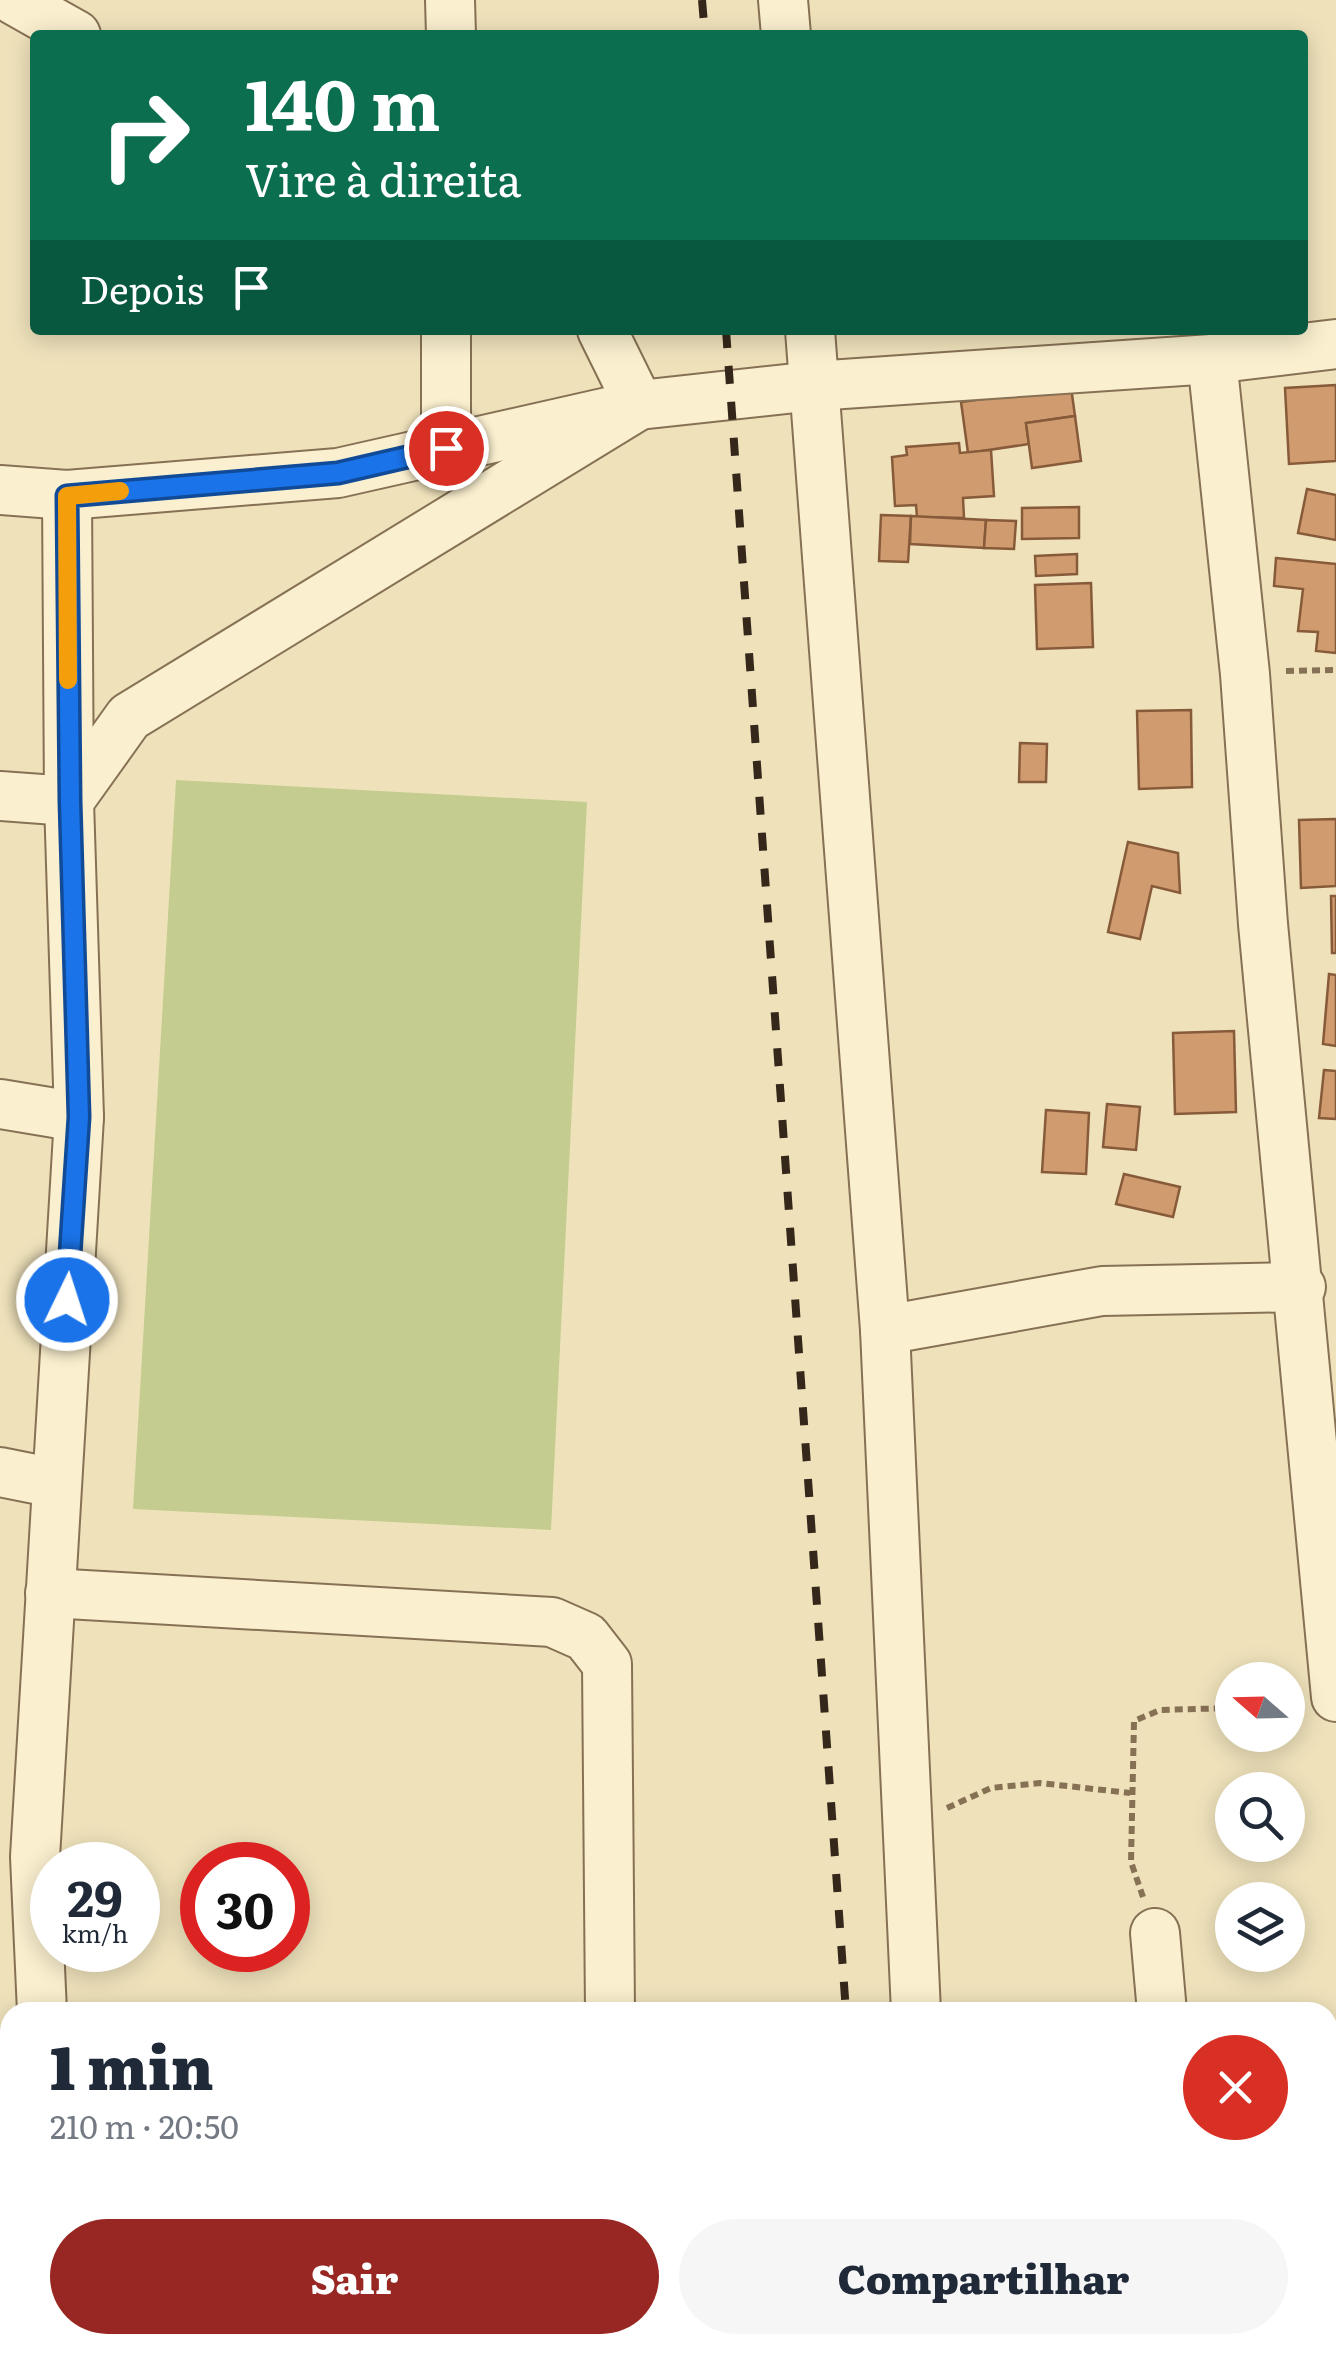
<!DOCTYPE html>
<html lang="pt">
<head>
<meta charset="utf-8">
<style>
  :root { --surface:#fff; --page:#f6f6f7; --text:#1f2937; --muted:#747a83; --accent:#982622 }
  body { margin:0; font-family:Literata,serif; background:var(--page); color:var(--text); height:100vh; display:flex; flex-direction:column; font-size:38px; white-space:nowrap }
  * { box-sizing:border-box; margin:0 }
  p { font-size:32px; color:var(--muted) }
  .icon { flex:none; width:55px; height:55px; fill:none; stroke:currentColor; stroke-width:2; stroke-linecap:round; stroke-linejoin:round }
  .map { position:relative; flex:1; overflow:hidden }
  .details { position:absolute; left:0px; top:2002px; width:1338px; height:352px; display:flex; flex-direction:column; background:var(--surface); border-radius:30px 30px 0 0; box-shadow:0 5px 25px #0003 }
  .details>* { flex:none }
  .top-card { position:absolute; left:30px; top:30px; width:1278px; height:305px; border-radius:10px; box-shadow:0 5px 25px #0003; background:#0b6e4f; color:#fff; overflow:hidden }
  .needle { width:65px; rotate:290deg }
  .buttons { position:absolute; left:1215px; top:1662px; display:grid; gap:20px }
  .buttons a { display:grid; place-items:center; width:90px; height:90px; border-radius:50%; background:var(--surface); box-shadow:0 5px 25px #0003; font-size:50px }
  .speed { position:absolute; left:30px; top:1842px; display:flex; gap:20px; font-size:50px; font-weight:700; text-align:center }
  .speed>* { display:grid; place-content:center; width:130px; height:130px; border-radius:50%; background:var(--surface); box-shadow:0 5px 25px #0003; line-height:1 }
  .speed small { font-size:25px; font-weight:400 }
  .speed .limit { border:15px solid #d22; background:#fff; color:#111 }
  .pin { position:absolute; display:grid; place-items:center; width:85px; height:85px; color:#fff; margin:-42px; border:5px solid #fff; border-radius:50%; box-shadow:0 2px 10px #0007 }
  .me { position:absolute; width:110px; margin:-55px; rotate:4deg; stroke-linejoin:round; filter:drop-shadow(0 0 8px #0008) }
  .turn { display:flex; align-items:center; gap:35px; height:210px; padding:0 50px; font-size:45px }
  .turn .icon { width:130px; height:130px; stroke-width:2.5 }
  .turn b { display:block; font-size:70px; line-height:85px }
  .then { display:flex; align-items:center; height:95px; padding:0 50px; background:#0003; gap:20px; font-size:38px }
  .round { display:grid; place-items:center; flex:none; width:105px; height:105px; border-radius:52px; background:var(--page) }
  .head { display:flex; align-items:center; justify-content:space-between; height:170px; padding:0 50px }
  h1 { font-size:60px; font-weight:800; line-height:75px }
  .button { display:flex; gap:20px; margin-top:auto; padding:20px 50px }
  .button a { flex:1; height:115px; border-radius:60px; background:var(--accent); color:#fff; font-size:40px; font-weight:800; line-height:115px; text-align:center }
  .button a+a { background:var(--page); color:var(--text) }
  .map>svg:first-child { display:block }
</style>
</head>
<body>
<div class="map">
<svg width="1336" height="2353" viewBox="0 0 1336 2353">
  <rect width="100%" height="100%" fill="#efe2bb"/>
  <polygon fill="#c4cd8f" points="176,780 587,802 551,1530 133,1509"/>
  <g fill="#cf9b6f" stroke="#875b3a" stroke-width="2.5">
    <polygon points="1336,385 1336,461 1289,464 1285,388"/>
    <polygon points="1071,387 1075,416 1026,423 1029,444 968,453 961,402"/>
    <polygon points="1075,416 1081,461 1032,468 1026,423"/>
    <polygon points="959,443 960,453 991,450 994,496 963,498 964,518 917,517 916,505 895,506 892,457 907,455 906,447"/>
    <polygon points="1307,489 1336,495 1336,540 1298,533"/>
    <polygon points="1079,507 1079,538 1022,539 1022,508"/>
    <polygon points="881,515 911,516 908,562 879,561"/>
    <polygon points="911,516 986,520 984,548 910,544"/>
    <polygon points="986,520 1016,521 1014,549 984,548"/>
    <polygon points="1077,554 1077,574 1036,576 1035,556"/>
    <polygon points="1276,558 1336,564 1336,653 1316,651 1318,632 1298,631 1303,589 1274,586"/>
    <polygon points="1091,583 1093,647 1037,649 1035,585"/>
    <polygon points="1191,710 1192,787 1139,789 1137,711"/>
    <polygon points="1020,743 1047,744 1046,782 1019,782"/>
    <polygon points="1336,819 1336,886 1301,888 1299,820"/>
    <polygon points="1128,842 1178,853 1180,893 1152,886 1140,939 1108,932"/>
    <polygon points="1331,896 1336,896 1336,953 1332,953"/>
    <polygon points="1329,974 1336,975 1336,1046 1323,1044"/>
    <polygon points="1234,1031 1236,1112 1175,1114 1173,1033"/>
    <polygon points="1324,1070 1336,1071 1336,1119 1319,1118"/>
    <polygon points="1107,1104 1140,1107 1136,1150 1103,1147"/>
    <polygon points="1046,1110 1089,1113 1086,1174 1042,1172"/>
    <polygon points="1124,1174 1180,1187 1173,1217 1116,1204"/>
  </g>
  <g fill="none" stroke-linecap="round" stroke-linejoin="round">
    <g stroke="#877155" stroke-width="52">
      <g id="minor">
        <polyline points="14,0 76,35"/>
        <polyline points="450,0 451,35"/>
        <polyline points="783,0 786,35"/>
        <polyline points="446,330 446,448"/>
        <polyline points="810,330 885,1330 916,2012"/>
        <polyline points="1212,359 1245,674 1263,924 1336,1697"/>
        <polyline points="0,490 67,495 338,473 639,405 814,386 1212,359 1336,344"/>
        <polyline points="0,796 69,801 67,495"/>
        <polyline points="0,1104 79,1117"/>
        <polyline points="885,1330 1102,1291 1301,1287"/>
        <polyline points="0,1472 55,1483"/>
        <polyline points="50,1593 552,1622 586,1637 607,1664 610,2012"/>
        <polyline points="1155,1933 1162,2012"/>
        <polyline points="42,2012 35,1857 79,1117 69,801 129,717 639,405 602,330"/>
        <polyline points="0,2123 10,2123"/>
        <polyline points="1328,2181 1336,2182"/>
        <polyline points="616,2345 617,2353"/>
        <polyline points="932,2345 933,2353"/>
        <polyline points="48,2353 48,2345"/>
      </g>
    </g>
    <g stroke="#877155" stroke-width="6" stroke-dasharray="8 5" stroke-linecap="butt">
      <polyline points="1286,671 1336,670"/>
      <polyline points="947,1808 991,1788 1040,1783 1130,1793"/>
      <polyline points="1143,1897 1131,1862 1134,1721 1160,1710 1232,1708"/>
    </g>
    <use href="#minor" stroke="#faefce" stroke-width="48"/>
    <g stroke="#35281a" stroke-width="8" stroke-dasharray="18 18" stroke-linecap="butt">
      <polyline points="702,0 705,35"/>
      <polyline points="726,330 846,2012"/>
      <polyline points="870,2345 870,2353"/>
    </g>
  </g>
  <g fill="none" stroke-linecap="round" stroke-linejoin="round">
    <g stroke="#114b97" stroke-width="25">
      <polyline id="route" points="67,1300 79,1117 70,801 67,496 338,473 446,448"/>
    </g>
    <use href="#route" stroke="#1a73e8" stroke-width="18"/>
    <polyline stroke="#f59e0b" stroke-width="18" points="68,680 67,496 120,491"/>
  </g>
</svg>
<div class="buttons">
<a><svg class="needle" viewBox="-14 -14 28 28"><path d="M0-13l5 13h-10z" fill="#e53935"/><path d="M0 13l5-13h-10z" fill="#747a83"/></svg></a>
<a><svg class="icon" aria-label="search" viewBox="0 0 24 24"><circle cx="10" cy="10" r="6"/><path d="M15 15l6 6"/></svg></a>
<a><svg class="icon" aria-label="layers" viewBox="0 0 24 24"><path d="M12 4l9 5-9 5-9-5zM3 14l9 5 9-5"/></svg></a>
</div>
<div class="speed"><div>29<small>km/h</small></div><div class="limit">30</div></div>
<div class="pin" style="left:446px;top:448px;background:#d93025"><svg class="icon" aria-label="arrive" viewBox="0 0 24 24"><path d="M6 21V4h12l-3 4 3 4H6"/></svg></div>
<svg class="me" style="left:67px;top:1300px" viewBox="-20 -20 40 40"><circle r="17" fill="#1a73e8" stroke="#fff" stroke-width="3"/><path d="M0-11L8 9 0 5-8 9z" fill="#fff"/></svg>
<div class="top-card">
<div class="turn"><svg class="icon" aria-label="right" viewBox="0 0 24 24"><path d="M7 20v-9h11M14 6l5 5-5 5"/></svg><div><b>140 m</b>Vire à direita</div></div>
<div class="then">Depois<svg class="icon" aria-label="arrive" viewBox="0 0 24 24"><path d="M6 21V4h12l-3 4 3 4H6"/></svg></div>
</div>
<section class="details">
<div class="head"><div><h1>1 min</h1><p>210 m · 20:50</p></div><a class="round" style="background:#d93025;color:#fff"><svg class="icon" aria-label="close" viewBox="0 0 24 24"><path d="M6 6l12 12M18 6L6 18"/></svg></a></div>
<div class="button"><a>Sair</a><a>Compartilhar</a></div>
</section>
</div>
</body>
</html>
